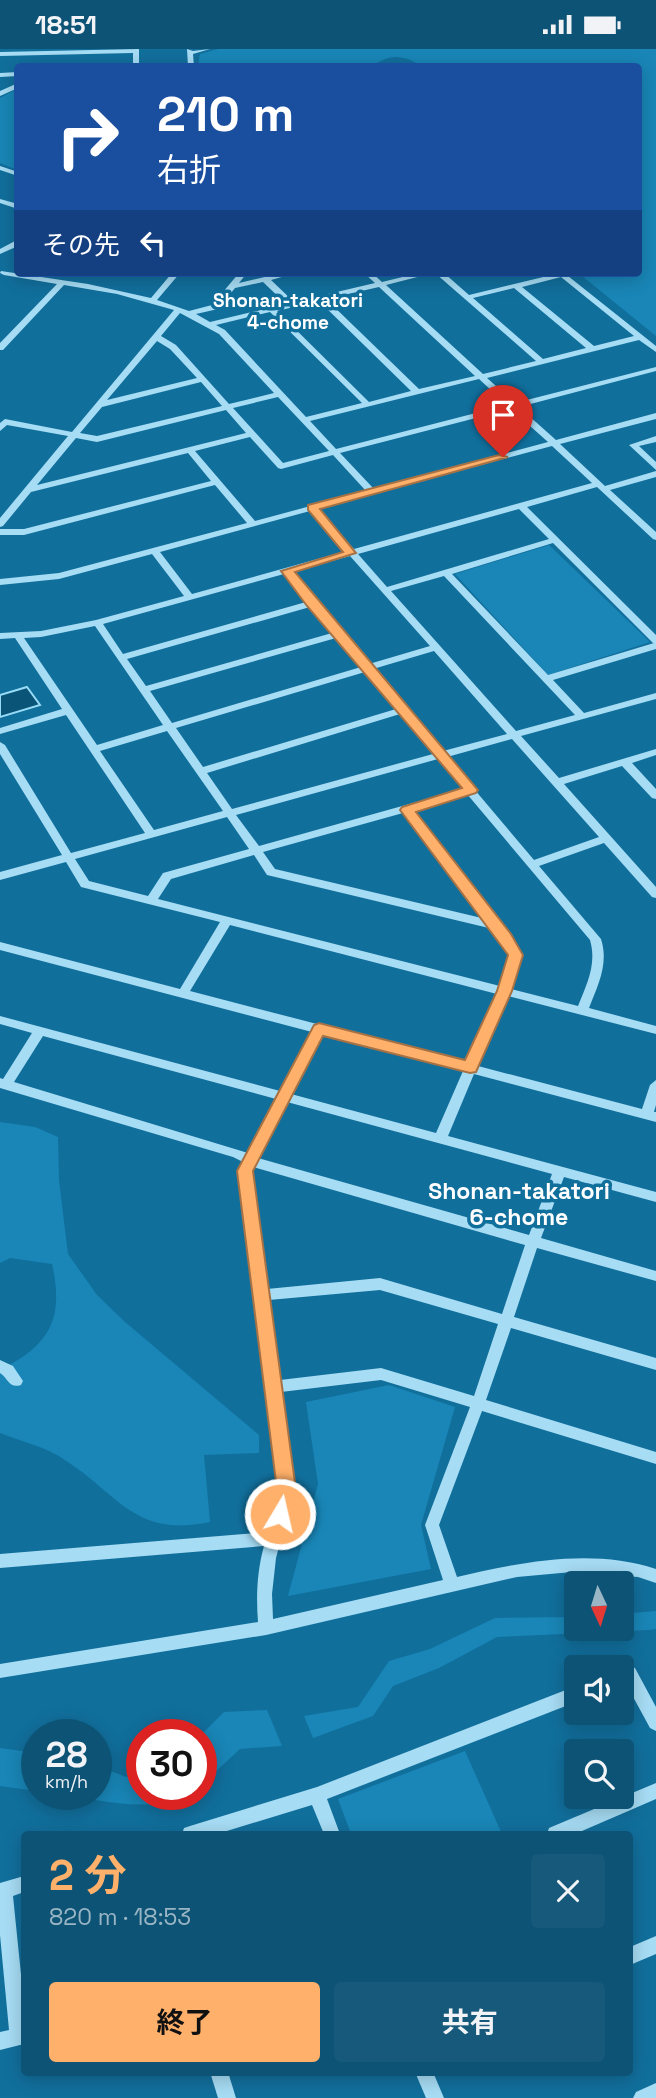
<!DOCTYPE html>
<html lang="ja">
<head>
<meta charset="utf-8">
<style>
  :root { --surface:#0d5375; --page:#16597a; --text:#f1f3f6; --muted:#9ab6c5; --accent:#ffb06a }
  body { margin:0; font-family:"Space Grotesk","Noto Sans JP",sans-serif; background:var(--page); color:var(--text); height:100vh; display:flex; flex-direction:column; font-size:26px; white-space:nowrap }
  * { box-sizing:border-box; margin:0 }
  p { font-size:23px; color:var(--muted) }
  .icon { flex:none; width:38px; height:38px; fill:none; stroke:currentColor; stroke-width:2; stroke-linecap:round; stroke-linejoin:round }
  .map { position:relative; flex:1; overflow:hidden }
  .side { position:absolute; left:21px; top:1782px; width:612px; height:245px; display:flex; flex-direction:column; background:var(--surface); border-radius:7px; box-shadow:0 4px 18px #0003 }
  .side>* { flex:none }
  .top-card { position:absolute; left:14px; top:14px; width:628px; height:214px; border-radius:7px; box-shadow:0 4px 18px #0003; background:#1a4fa0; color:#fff; overflow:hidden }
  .needle { width:46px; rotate:176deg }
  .controls { position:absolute; left:564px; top:1522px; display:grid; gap:14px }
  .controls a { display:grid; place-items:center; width:70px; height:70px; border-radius:7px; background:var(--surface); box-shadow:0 4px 18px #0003; font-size:35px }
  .speed { position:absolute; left:21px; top:1670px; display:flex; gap:14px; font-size:35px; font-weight:700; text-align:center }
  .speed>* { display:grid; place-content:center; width:91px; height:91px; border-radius:50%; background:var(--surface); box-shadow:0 4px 18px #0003; line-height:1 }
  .speed small { font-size:18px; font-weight:400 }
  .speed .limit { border:10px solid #d22; background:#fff; color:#111 }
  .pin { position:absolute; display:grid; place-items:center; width:60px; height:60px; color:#fff; margin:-72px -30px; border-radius:50% 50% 50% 0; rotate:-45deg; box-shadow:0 0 7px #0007 }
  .pin .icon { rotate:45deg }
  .me { position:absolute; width:77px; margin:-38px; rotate:9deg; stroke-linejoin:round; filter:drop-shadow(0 0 5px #0008) }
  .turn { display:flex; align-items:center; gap:24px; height:147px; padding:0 28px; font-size:32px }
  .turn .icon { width:91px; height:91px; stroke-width:2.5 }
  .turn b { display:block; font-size:49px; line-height:60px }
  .then { display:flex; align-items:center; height:66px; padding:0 28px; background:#0003; gap:14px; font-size:26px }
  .round { display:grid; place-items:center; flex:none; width:74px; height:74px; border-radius:7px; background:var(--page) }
  .overview { display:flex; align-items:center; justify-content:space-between; height:119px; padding:0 28px }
  h1 { font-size:42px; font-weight:700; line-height:52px; color:var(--accent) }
  .button { display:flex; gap:14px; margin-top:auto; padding:14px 28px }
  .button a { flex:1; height:80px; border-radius:7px; background:var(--accent); color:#111; font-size:28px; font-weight:700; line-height:80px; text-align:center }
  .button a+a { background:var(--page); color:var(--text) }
  .status { display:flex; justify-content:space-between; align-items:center; height:49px; padding:0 35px; background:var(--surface); direction:ltr }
  .status svg { height:19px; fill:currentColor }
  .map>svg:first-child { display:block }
</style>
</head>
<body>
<div class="status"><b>18:51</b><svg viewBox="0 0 49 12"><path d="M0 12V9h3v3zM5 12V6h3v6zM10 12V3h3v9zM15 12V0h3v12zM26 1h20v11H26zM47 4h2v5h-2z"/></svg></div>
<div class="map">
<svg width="656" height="2049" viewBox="0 0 656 2049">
  <rect width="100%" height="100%" fill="#116f9c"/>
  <g fill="#1986b7">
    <path d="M218 0H656V287L582 227 597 224H639V18H422C406 6 389 4 373 17H198L200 5Z"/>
    <polygon points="17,40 17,121 0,114 0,49"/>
    <polygon points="549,496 650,593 548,626 455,525"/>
    <path d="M0 1073 35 1078 58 1088 59 1132 68 1205 97 1246 125 1273 259 1386V1404L204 1406 210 1473C135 1489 119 1446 65 1411 47 1398 20 1392 0 1384V1321C51 1296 64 1269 52 1215L10 1209 0 1214Z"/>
    <polygon points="389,1336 455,1358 421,1476 431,1520 288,1547 318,1435 306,1353"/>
    <polygon points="656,1562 656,1580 649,1581 497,1588 439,1619 393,1637 373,1667 313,1689 304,1667 358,1658 389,1612 430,1600 495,1569 576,1568 576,1580 621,1580 621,1565"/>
    <polygon points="267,1661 282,1697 240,1700 201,1736 201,1686 224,1663"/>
    <polygon points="0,1699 37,1704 37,1742 0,1737"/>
    <polygon points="465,1702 502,1785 351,1785 338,1750"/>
    <path d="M96 1716 126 1728 142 1726V1745H185C147 1766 100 1750 58 1745H96Z"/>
  </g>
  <polygon fill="#0a5478" stroke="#98dbf7" stroke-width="2" points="27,638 40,656 0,668 0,646"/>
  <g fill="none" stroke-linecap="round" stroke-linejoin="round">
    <g fill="#a6dcf4" fill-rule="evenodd">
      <polygon points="139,0 139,18 133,18 133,4 0,7 0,3"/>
      <polygon points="187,0 193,2 210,0 193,5 194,18 188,18"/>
      <polygon points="18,23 18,27 0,28 0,24"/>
      <polygon points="18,34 18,39 0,47 0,42"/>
      <polygon points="0,117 18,123 18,127 0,121"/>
      <polygon points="0,150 18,155 18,160 0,154"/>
      <polygon points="15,192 18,192 18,197 0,205 0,200"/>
      <path d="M1 222 88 235 151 249 172 224H180L157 251 189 262 212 256 239 224H247L239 234 282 224H296L271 231 294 253 375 234 364 224H372L382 233 419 224H433L386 236 483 325 536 312 435 224H444L469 246 560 224H574L568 227 656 297V303L639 291 487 329 515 354 656 318V322L519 358 556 391 656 364V370L560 395 605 437 656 422V428L610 441 656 483V491L653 490 597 438 527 458 656 586V600L553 631 584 664 656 644V650L521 687 559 729 656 700V706L632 714 656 740V750L652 749 622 717 564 735 656 838V849L652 848 604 794 539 817 601 890C609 915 598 936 589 959L656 977V985L508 947 478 1017 642 1060 650 1036 656 1031V1056L654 1063H656V1073L474 1025 448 1087 656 1143V1153L564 1128 541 1189 656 1222V1232L537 1199 514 1268 656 1309V1321L511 1279 486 1351 656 1403V1415L482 1362 439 1476 457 1528C521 1513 592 1499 656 1520V1534L638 1528 572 1523 517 1528 266 1586 0 1629V1615L258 1573C256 1547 257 1522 264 1497L0 1519V1505L268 1483 280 1441 239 1122 243 1113 233 1108 0 1039V1029L3 1030 32 984 0 975V967L280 1042 312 983 0 901V893L180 940 220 873 81 838 66 813 0 831V823L62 806 0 705V693L5 696 71 804 145 784 66 666 0 685V679L62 660 15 589 0 590V584L41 582 96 571 184 547 152 505 59 530 0 536V530L59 524 247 474 215 436 24 486H0V480H24L211 432 188 404 31 443 3 477 0 478V469L68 387 7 376 0 382V374L5 370 72 383 174 261 117 245 64 236 3 301H0V294L57 235 4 226 0 224ZM561 228 634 287 594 297 522 238ZM263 233 286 255 210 273 196 265 218 260 235 239ZM379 238 475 327 419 340 326 250ZM514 239 586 299 543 310 473 249ZM319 252 411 342 369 353 277 262ZM270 263 362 354 306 368 225 281 216 276ZM180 264 219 285 274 344 229 355 176 296 161 287ZM157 292 170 300 197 329 107 351ZM479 330 507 356 336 400 310 372ZM201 333 222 357 97 387 80 384 102 358ZM278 348 329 402 283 414 233 359ZM511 360 548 393 374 440 340 404ZM226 361 246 384 37 436 76 389 97 393ZM250 388 278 419 281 420 333 406 366 442 255 472 195 402ZM552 397 592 434 354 500 318 460ZM519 460 549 490 387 538 358 505ZM310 462 346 502 192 545 160 503ZM553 494 653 594H654L548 626 452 525ZM350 507 430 597 369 615 292 523ZM284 525 306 553 123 605 103 575ZM444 527 575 666 516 682 391 542ZM310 558 332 584 146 637 127 610ZM95 577 163 676 97 696 24 589 41 588ZM336 589 361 618 172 674 150 642ZM434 602 507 685 443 702 373 620ZM365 623 396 660 203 718 176 679ZM400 665 433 705 232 760 207 724ZM167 682 223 762 154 781 100 702ZM512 690 599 788 534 811 447 708ZM438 710 463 740 259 797 236 766ZM467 745 590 891C597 915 587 935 578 957L511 940 522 906 510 885 413 761ZM403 764 486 870 275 820 263 803ZM227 768 249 800 163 824 148 847 89 832 75 810ZM254 806 267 826 493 880 510 906 500 937 158 850 171 830ZM230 876 497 945 467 1014 190 942ZM322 985 463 1022 436 1084 291 1045ZM43 987 276 1050 248 1104 14 1033ZM287 1053 552 1125 529 1186 258 1109ZM253 1118 525 1196 502 1265 380 1229 267 1240 251 1122ZM380 1241 498 1275 474 1347 381 1319 280 1331 269 1251ZM381 1331 470 1358 425 1476 443 1531 273 1570 272 1545 276 1509 294 1441 281 1343Z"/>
      <polygon points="656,387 656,393 639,397 656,413 656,421 629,396"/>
      <path d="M0 1311 13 1317 23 1332 21 1336C9 1340 8 1329 0 1324Z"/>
      <polygon points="629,1617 635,1619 656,1658 656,1682 650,1679 625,1633 621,1634 621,1619"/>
      <polygon points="576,1637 576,1653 327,1750 340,1785 324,1785 312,1756 217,1785 182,1785 184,1779 190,1777 317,1738"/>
      <polygon points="656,1734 656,1750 575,1785 547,1785 549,1779"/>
      <polygon points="24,1827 24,1843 13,1847 24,1955 24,1995 0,2001 0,1983 9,1981 0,1886 0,1834"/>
      <polygon points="656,1887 656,1905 630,1916 630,1898"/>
      <polygon points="210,2023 228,2023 236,2049 218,2049"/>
      <polygon points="415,2023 433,2023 444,2049 426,2049"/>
      <polygon points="656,2034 656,2049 633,2049 636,2043"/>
    </g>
  </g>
  <polygon fill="#ffb06a" stroke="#a67245" stroke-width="2" points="499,406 508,408 320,460 356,504 295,523 478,741 476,744 416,763 511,885 523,906 512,942 476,1023 470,1024 323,987 253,1122 296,1441 287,1471 280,1474 274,1471 271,1465 277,1441 237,1122 314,976 319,974 465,1011 497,942 508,906 400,761 402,758 462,739 307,557 281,522 343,503 308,461 308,456"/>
  <g text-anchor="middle" stroke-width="7" stroke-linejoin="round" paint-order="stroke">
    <g font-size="19" font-weight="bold" fill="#fff" stroke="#116f9c">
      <text x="288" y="258">Shonan-takatori<tspan x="288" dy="22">4-chome</tspan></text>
    </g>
    <g font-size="23" font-weight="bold" fill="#fff" stroke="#116f9c">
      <text x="519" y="1150">Shonan-takatori<tspan x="519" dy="26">6-chome</tspan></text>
    </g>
  </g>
</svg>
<div class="controls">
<a><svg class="needle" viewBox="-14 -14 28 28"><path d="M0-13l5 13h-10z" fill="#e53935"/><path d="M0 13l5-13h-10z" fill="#9ab6c5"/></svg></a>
<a><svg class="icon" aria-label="sound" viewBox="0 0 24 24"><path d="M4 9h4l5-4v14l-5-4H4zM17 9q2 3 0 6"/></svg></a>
<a><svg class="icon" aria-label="search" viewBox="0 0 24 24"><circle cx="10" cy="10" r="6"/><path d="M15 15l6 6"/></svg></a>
</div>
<div class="speed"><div>28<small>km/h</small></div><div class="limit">30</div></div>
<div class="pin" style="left:503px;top:408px;background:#d93025"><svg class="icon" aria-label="arrive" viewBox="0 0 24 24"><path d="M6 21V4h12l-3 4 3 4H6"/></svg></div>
<svg class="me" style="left:280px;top:1465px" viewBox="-20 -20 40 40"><circle r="17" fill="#ffb06a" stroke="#fff" stroke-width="3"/><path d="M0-11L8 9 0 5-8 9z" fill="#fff"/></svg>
<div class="top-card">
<div class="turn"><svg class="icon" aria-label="right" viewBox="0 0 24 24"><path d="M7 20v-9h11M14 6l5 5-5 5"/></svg><div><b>210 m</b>右折</div></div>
<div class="then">その先<svg class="icon" aria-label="left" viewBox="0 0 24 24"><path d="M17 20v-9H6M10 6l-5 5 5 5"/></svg></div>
</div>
<section class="side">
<div class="overview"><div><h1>2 分</h1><p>820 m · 18:53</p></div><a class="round"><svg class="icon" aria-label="close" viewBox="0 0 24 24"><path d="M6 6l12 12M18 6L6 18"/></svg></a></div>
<div class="button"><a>終了</a><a>共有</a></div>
</section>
</div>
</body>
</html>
